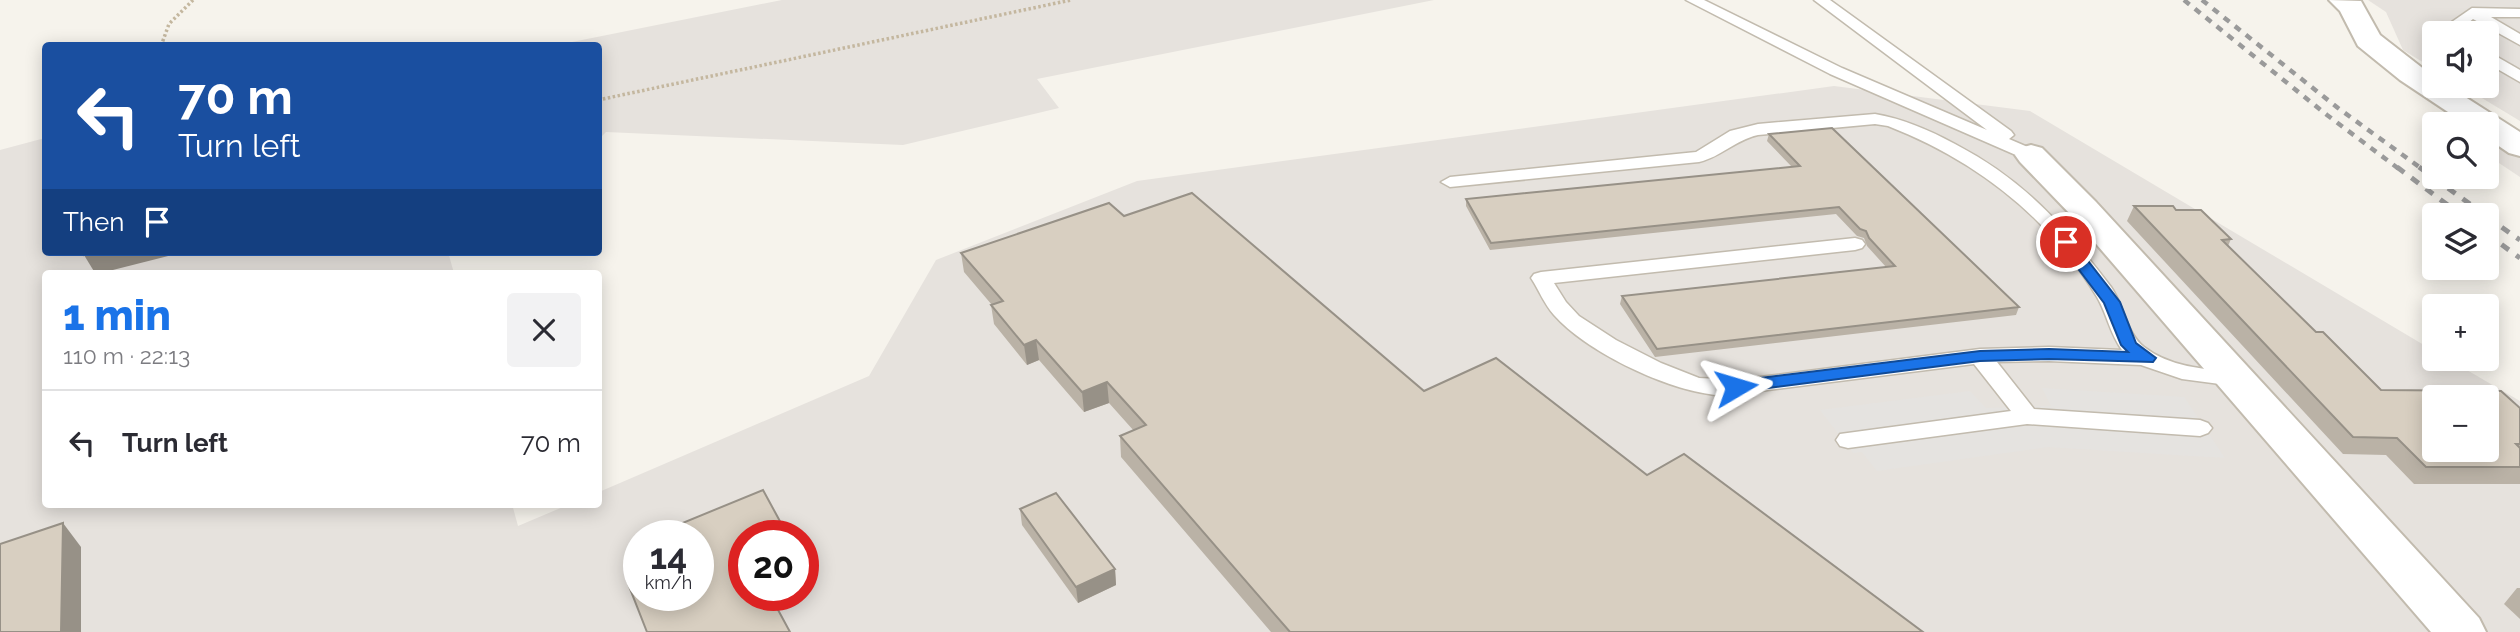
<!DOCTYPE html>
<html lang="en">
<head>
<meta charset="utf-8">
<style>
  :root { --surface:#fff; --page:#f2f2f3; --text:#2b2b33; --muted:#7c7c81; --line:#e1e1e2; --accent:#1a73e8 }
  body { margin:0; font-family:Raleway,sans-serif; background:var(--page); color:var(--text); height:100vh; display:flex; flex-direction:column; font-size:26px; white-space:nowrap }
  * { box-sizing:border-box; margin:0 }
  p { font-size:23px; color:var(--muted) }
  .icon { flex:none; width:38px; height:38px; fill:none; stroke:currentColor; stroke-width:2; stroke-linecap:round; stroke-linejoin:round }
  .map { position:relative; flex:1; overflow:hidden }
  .details { position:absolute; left:42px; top:270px; width:560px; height:238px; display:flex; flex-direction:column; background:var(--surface); border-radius:7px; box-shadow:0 4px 18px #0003 }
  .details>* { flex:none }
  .top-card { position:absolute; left:42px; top:42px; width:560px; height:214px; border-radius:7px; box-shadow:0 4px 18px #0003; background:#1a4fa0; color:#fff; overflow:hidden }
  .tools { position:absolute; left:2422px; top:21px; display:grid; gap:14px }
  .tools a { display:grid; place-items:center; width:77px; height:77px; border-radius:7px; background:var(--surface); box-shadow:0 4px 18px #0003; font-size:35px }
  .speed { position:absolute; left:623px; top:520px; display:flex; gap:14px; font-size:35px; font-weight:700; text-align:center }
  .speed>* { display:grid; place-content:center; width:91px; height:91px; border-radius:50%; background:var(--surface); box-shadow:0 4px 18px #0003; line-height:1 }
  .speed small { font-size:18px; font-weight:400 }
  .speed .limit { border:10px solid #d22; background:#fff; color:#111 }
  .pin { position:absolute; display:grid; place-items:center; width:60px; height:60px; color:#fff; margin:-30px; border:4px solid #fff; border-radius:50%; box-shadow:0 2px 7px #0007 }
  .me { position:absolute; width:77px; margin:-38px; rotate:83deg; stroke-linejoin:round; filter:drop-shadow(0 0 5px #0008) }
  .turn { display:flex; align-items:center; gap:24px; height:147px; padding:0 21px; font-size:32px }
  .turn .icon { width:91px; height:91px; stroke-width:2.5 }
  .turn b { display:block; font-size:49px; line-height:60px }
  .then { display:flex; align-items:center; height:66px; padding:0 21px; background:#0003; gap:14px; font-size:26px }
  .round { display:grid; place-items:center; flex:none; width:74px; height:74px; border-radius:7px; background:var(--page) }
  .summary { display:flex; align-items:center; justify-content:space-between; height:119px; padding:0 21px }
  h1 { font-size:42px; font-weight:800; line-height:52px; color:var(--accent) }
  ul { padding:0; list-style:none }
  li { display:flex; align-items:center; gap:21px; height:105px; padding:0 21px; border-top:2px solid var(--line) }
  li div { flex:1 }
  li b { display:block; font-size:26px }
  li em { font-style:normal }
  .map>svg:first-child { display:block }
</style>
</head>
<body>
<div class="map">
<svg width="2520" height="632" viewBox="0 0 2520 632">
  <rect width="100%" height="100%" fill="#f6f3ec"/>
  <g fill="#e6e2dd" fill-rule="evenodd">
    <polygon points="782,0 1434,0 1037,79 1059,108 903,145 606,132 599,139 598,46 557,45"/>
    <polygon points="2368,0 2520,0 2520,121 2462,86 2487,86 2487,33 2434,33 2434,69 2403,50 2386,12"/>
    <path d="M1834 86 2030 111 2434 351V359H2448L2520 401V632H0V150L45 138 46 252H448L454 273H46V504H512L518 526 570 504H598L599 492 869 376 936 260 1137 181ZM2434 397H2487V450H2434ZM639 536H698V595H639ZM744 536H803V595H744Z"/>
    <polygon points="2487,142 2520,142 2520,177 2487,155"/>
  </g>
  <polygon fill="#e5e3e0" points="2042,388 2184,397 2225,458 2049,447 1877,471 1862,452 1853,453 1820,410 1970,391 1986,408 2051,406"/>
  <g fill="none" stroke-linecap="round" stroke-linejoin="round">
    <g stroke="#c2bbae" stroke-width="3">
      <g id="lane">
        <polygon points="1686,0 1704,0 1842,68 1987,130 1814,0 1830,0 2011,131 2014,135 2009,139 2037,151 2040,155 2031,160 2025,159 1830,74"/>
        <polygon points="2472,8 2520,9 2520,17 2491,17 2520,34 2520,45 2473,19 2458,31 2459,33 2442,33 2443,28"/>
        <polygon points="2487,51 2520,70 2520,82 2487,63"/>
        <path d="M1875 114C1904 119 1929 130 1955 144 2024 180 2064 225 2111 287 2124 305 2126 333 2144 347 2170 367 2203 369 2235 372L2243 374 2246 379 2243 384 2235 386 2182 379 2141 365 2049 361 1997 362 2034 409 2200 420 2208 423 2212 428 2208 433 2200 436 2027 424 1848 448 1840 446 1836 440 1840 434 2011 411 1974 364 1736 394C1727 394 1718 396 1709 394 1661 387 1586 351 1554 315 1544 304 1539 290 1531 278L1534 274 1541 272 1855 238 1862 240 1865 244 1862 248 1855 250 1554 283 1566 302 1579 316 1616 340 1661 363 1699 378 1736 380 1980 349 2049 347 2122 350C2110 334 2107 314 2097 297 2048 216 1975 160 1888 126L1875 124 1758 135C1735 140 1721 157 1699 162L1450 187 1441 182 1450 177 1696 152 1730 131 1758 124Z"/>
      </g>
    </g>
    <g stroke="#c2bbae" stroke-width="4">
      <g id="street">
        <polygon points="2329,0 2361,1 2380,35 2434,77 2434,86 2448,86 2520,132 2520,156 2509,153 2487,138 2487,124 2466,124 2400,80 2358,46 2340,11"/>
        <polygon points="2031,145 2042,148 2096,202 2479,618 2486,632 2431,632 2072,216 2020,162 2015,155 2020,148"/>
      </g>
    </g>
    <g stroke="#c4b79f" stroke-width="3.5" stroke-dasharray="2.5 2.5" stroke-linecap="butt">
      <polyline points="161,46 169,24 193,0"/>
      <polyline points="598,100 1071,0"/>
    </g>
    <use href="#lane" fill="#fff" fill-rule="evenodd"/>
    <use href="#street" fill="#fff" fill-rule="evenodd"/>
    <g stroke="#9a9a9a" stroke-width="4.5" stroke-dasharray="7 7" stroke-linecap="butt">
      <polyline points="2184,0 2327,115 2399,169"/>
      <polyline points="2202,0 2338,108 2422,169"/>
    </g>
    <g stroke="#9a9a9a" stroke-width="5" stroke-dasharray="9 9" stroke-linecap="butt">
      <polyline points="2397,167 2461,215"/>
      <polyline points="2419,167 2485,215"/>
      <polyline points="2487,217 2520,240"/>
      <polyline points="2487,234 2520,258"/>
    </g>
  </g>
  <g fill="#bab2a6">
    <polygon points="1769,134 2019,307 2016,315 1655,357 1620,304 1622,296 1886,267 1867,246 1864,238 1857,236 1836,214 1490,250 1466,206 1466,199 1792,167 1767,141"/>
    <polygon points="2134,206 2176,210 2231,239 2228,246 2316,332 2381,390 2520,408 2520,484 2414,484 2386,455 2343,454 2127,221"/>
    <polygon points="1124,216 1424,391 1647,475 1923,632 1271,632 1121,457 1120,436 1134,431 1109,403 1084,412 1039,360 1027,365 994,324 991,305 992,305 964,272 961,253"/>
    <polygon points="1020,509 1115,569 1116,585 1078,603 1022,525"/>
    <polygon points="2517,588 2520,588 2520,619 2504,604"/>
  </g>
  <g fill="#979187">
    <polygon points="96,252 184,252 101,273 95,273 84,255"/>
    <polygon points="1036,340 1039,360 1027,365 1024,345"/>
    <polygon points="1107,382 1109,403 1084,412 1082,392"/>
    <polygon points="63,523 81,547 81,632 61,632"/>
    <polygon points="1115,569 1116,585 1078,603 1076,587"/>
  </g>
  <g fill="#d8cfc1" stroke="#979187" stroke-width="2" fill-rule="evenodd">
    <polygon points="1832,128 2019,307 1657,349 1622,296 1895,266 1869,238 1866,231 1860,229 1839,207 1491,243 1466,199 1800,166 1769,134"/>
    <polygon points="1192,193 1424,391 1496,358 1647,475 1684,454 1923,632 1290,632 1120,436 1146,425 1107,382 1082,392 1036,340 1024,345 991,305 1003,301 961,253 1109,203 1124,216"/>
    <path d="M2134 206H2173L2176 210H2201L2231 239 2222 240 2316 332H2323L2381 390 2501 391 2520 408V444H2516L2520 448V467H2426L2397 438 2353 437ZM2434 397H2487V450H2434Z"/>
    <polygon points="84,252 96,252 84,255"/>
    <polygon points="763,490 788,536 744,536 744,595 770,595 790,632 647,632 627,581 639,576 639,595 698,595 698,536 665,536 663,531"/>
    <polygon points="1056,493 1115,569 1076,587 1020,509"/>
    <polygon points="63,523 61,632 0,632 0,544"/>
  </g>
  <polygon fill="#1a73e8" stroke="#114b97" stroke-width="2" points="2066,238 2071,239 2120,302 2136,343 2156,358 2153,362 2049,359 1980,361 1736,392 1728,387 1736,381 1980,351 2049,349 2128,352 2121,345 2104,303 2058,242"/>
</svg>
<div class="tools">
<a><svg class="icon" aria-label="sound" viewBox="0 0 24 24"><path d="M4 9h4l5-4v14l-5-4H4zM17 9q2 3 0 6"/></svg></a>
<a><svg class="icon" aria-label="search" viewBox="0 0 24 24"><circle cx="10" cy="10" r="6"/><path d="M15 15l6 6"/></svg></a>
<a><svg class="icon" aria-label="layers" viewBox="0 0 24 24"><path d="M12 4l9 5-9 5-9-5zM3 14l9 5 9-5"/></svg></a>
<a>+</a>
<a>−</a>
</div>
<div class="speed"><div>14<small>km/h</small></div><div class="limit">20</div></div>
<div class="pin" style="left:2066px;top:242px;background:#d93025"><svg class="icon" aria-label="arrive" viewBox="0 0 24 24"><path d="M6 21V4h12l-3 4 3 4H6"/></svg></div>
<svg class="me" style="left:1736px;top:387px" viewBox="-20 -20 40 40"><path d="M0-17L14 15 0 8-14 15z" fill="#1a73e8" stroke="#fff" stroke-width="4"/></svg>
<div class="top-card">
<div class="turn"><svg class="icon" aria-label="left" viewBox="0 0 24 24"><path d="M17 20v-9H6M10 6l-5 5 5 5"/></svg><div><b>70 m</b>Turn left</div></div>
<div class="then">Then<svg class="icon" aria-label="arrive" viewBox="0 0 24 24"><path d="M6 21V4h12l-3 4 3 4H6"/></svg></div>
</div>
<section class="details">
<div class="summary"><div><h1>1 min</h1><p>110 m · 22:13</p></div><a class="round"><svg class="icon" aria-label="close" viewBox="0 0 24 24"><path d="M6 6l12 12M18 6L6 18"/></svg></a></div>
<ul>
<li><svg class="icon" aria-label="left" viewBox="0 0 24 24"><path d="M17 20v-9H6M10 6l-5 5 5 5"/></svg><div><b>Turn left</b></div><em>70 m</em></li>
</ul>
</section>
</div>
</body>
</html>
